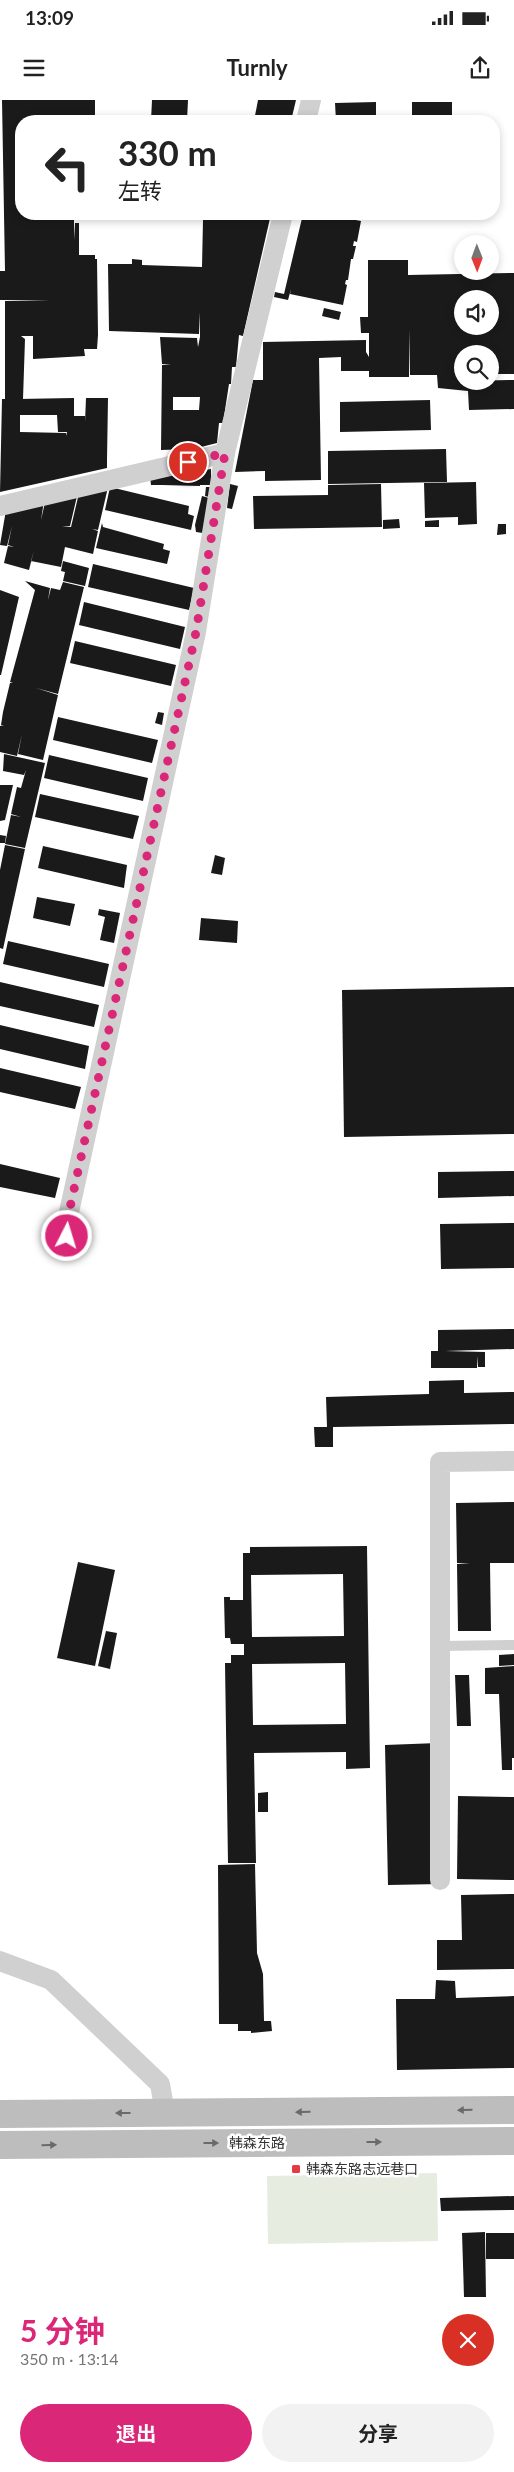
<!DOCTYPE html>
<html lang="zh">
<head>
<meta charset="utf-8">
<style>
  :root { --surface:#fff; --page:#f2f2f2; --text:#222; --muted:#767676; --accent:#db2777 }
  body { margin:0; font-family:Lato,"Noto Sans SC",sans-serif; background:var(--page); color:var(--text); height:100vh; display:flex; flex-direction:column; font-size:19px; white-space:nowrap }
  * { box-sizing:border-box; margin:0 }
  p { font-size:16px; color:var(--muted) }
  .icon { flex:none; width:28px; height:28px; fill:none; stroke:currentColor; stroke-width:2; stroke-linecap:round; stroke-linejoin:round }
  .map { position:relative; height:2197px; overflow:hidden }
  .drawer { display:flex; flex-direction:column; background:var(--surface); flex:1 }
  .drawer>* { flex:none }
  .top-card { position:absolute; left:15px; top:15px; width:485px; height:105px; border-radius:20px; box-shadow:0 2px 8px #0003; background:#fff; color:var(--text); overflow:hidden }
  .needle { width:32px; rotate:179deg }
  .tools { position:absolute; left:454px; top:135px; display:grid; gap:10px }
  .tools a { display:grid; place-items:center; width:45px; height:45px; border-radius:50%; background:var(--surface); box-shadow:0 2px 8px #0003; font-size:25px }
  .pin { position:absolute; display:grid; place-items:center; width:42px; height:42px; color:#fff; margin:-21px; border:2px solid #fff; border-radius:50%; box-shadow:0 1px 5px #0007 }
  .me { position:absolute; width:55px; margin:-28px; rotate:5deg; stroke-linejoin:round; filter:drop-shadow(0 0 4px #0008) }
  .turn { display:flex; align-items:center; gap:18px; height:105px; padding:0 20px; font-size:22px }
  .turn .icon { width:65px; height:65px; stroke-width:2.5 }
  .turn b { display:block; font-size:35px; line-height:42px }
  .round { display:grid; place-items:center; flex:none; width:52px; height:52px; border-radius:26px; background:var(--page) }
  .head { display:flex; align-items:center; justify-content:space-between; height:85px; padding:0 20px }
  h1 { font-size:30px; font-weight:700; line-height:38px; color:var(--accent) }
  .action { display:flex; gap:10px; margin-top:auto; padding:10px 20px }
  .action a { flex:1; height:58px; border-radius:30px; background:var(--accent); color:#fff; font-size:20px; font-weight:700; line-height:58px; text-align:center }
  .action a+a { background:var(--page); color:var(--text) }
  .status { display:flex; justify-content:space-between; align-items:center; height:35px; padding:0 25px; background:var(--surface); direction:ltr }
  .status svg { height:14px; fill:currentColor }
  header { display:flex; justify-content:space-between; align-items:center; height:65px; padding:0 20px; background:var(--surface); font-size:22px; font-weight:700 }
  .map>svg:first-child { display:block }
</style>
</head>
<body>
<div class="status"><b>13:09</b><svg viewBox="0 0 49 12"><path d="M0 12V9h3v3zM5 12V6h3v6zM10 12V3h3v9zM15 12V0h3v12zM26 1h20v11H26zM47 4h2v5h-2z"/></svg></div>
<header><svg class="icon" aria-label="menu" viewBox="0 0 24 24"><path d="M4 6h16M4 12h16M4 18h16"/></svg>Turnly<svg class="icon" aria-label="share" viewBox="0 0 24 24"><path d="M12 15V3M7 8l5-5 5 5M5 13v7h14v-7"/></svg></header>
<div class="map">
<svg width="514" height="2197" viewBox="0 0 514 2197">
  <rect width="100%" height="100%" fill="#fff"/>
  <polygon fill="#e6ecdf" points="437,2073 438,2141 268,2144 267,2076"/>
  <g fill="#1a1a1a" fill-rule="evenodd">
    <path d="M2 0H95V21H21V114H74V140L75 123H79V155H95V159H97L98 235 97 249H84L85 256 33 259V236H21L25 239 23 299H18L74 298V316H85V322L86 298H108L107 360V368L0 392 2 299H5V201L50 200H0V171H5ZM20 315H57L58 332H67L66 336V333L20 332Z"/>
    <polygon points="152,0 188,0 187,21 151,21"/>
    <polygon points="258,0 296,0 291,21 254,21"/>
    <polygon points="376,2 376,21 336,21 335,3"/>
    <rect x="412" y="2" width="40" height="19"/>
    <path d="M171 114H271L243 236 239 235 236 267H232L231 284H229L223 323H219L217 343 193 349 161 350 162 265H171L162 264 160 237 197 238 198 247 200 237V212L199 234 109 231 108 164H132V159L142 160V165L202 167 203 120 172 119ZM173 297H200L199 310H173Z"/>
    <polygon points="303,114 324,114 361,121 357,142 354,141 353,146 356,146 353,159 351,159 348,180 346,180 345,184 347,185 343,205 290,194 291,189 288,200 274,197 275,192 284,194"/>
    <path d="M368 160H408V175L514 173V274H490V254H462V281L514 280V309L469 310 468 291 438 288 437 275H410L409 229V277H369V271H341V257L319 258 321 380 265 381V371L235 372 253 280H263V242L366 240V252L369 257V233H361L360 217H368ZM462 199H490V226H462Z"/>
    <polygon points="324,208 341,212 339,220 322,216"/>
    <polygon points="430,300 431,330 340,332 340,302"/>
    <polygon points="446,349 447,382 328,384 328,351"/>
    <polygon points="211,369 211,385 200,385 200,386 162,385 162,377"/>
    <polygon points="150,376 162,376 162,385 151,385"/>
    <polygon points="476,382 477,424 458,425 458,417 425,418 424,383"/>
    <path d="M109 383 98 430 92 429 98 431 93 454 65 447 61 467 31 461 34 450 29 470 4 463 8 446 14 447 8 445 12 426 7 446 0 445 6 410 44 401 41 420 46 398ZM78 392 82 393H79L71 427 62 426H70Z"/>
    <polygon points="230,384 238,386 232,409 227,408"/>
    <polygon points="381,384 382,427 254,429 253,396 328,395 328,385"/>
    <polygon points="110,387 189,406 188,414 194,416 191,430 105,410"/>
    <polygon points="206,387 211,387 209,397 205,396"/>
    <polygon points="202,396 209,398 203,433 196,432 195,425"/>
    <polygon points="399,419 400,428 383,429 383,420"/>
    <polygon points="439,420 439,427 425,427 425,421"/>
    <polygon points="102,423 103,427 164,444 163,449 170,451 167,464 96,448"/>
    <polygon points="498,424 506,424 506,434 497,435"/>
    <polygon points="63,461 89,468 85,486 63,481 65,472 61,471"/>
    <polygon points="93,464 194,488 189,510 88,487"/>
    <polygon points="25,481 50,488 48,500 51,488 60,490 63,482 84,487 58,594 36,588 58,595 43,660 18,654 22,634 17,656 0,652 0,626 4,625 1,625 3,612 10,583 13,583 10,582 35,490"/>
    <polygon points="0,490 19,497 1,575 0,575"/>
    <polygon points="84,502 185,527 180,549 79,525"/>
    <polygon points="75,541 176,565 171,586 70,563"/>
    <polygon points="158,612 164,613 162,625 155,623"/>
    <polygon points="58,617 158,640 152,663 53,640"/>
    <polygon points="4,654 45,663 25,748 5,744 11,715 21,717 11,714 17,687 21,688 26,670 24,675 3,671"/>
    <polygon points="49,655 148,678 143,701 44,678"/>
    <polygon points="0,685 13,685 5,720 0,721"/>
    <polygon points="40,694 139,716 133,739 35,717"/>
    <polygon points="0,735 6,736 5,743 0,743"/>
    <polygon points="5,745 25,749 3,849 0,848 0,770"/>
    <polygon points="43,746 127,765 124,788 38,768"/>
    <polygon points="215,755 225,758 222,775 211,773"/>
    <polygon points="37,797 75,804 70,826 33,818"/>
    <polygon points="99,809 120,813 114,843 100,840 105,817 98,815"/>
    <polygon points="201,818 238,821 237,843 199,840"/>
    <polygon points="8,841 109,864 104,887 3,864"/>
    <polygon points="0,882 99,905 94,927 0,906"/>
    <polygon points="514,887 514,1034 344,1037 342,890"/>
    <polygon points="0,925 89,946 85,969 0,949"/>
    <polygon points="0,968 81,987 75,1009 0,992"/>
    <polygon points="0,1064 60,1078 55,1098 0,1087"/>
    <polygon points="514,1071 514,1096 438,1098 438,1072"/>
    <polygon points="514,1123 514,1168 441,1169 440,1124"/>
    <polygon points="514,1229 514,1249 445,1251 485,1252 485,1267 478,1267 477,1256 477,1268 431,1268 431,1251 438,1251 438,1230"/>
    <polygon points="464,1280 464,1293 514,1292 514,1324 333,1327 333,1347 315,1347 314,1327 327,1327 326,1297 429,1294 429,1281"/>
    <polygon points="514,1402 514,1463 490,1463 491,1531 458,1531 457,1464 470,1463 457,1463 456,1403"/>
    <path d="M367 1446 370 1668 346 1669V1652L254 1653 256 1763H228L225 1563H231V1555H244V1544H231L230 1538H225L224 1497H230V1500H243V1453H250V1447ZM343 1474 344 1536 252 1537 251 1475ZM345 1563 346 1624 253 1625 252 1564Z"/>
    <polygon points="78,1462 115,1470 95,1566 57,1558"/>
    <polygon points="106,1531 117,1533 110,1569 98,1566"/>
    <polygon points="514,1554 514,1565 499,1566 499,1555"/>
    <polygon points="514,1566 514,1658 512,1658 512,1670 502,1670 499,1594 485,1594 485,1568"/>
    <polygon points="455,1575 469,1575 471,1626 457,1626"/>
    <polygon points="438,1643 441,1784 388,1785 385,1645"/>
    <polygon points="268,1692 268,1712 258,1712 258,1693"/>
    <polygon points="458,1696 514,1697 514,1780 457,1779"/>
    <polygon points="255,1764 257,1853 263,1874 264,1921 271,1921 272,1931 251,1933 251,1931 238,1931 238,1924 219,1924 218,1765"/>
    <polygon points="514,1794 514,1869 437,1870 437,1840 462,1840 461,1795"/>
    <polygon points="436,1880 455,1881 456,1898 514,1896 514,1968 397,1970 396,1899 435,1899"/>
    <polygon points="514,2096 514,2110 441,2111 440,2098"/>
    <polygon points="485,2132 486,2197 464,2197 462,2133"/>
    <rect x="486" y="2133" width="28" height="26"/>
  </g>
  <g fill="none" stroke-linecap="round" stroke-linejoin="round">
    <polyline stroke="#d0d0d0" stroke-width="10" points="440,1546 514,1545"/>
    <g stroke="#d0d0d0" stroke-width="20">
      <polyline points="306,21 311,0"/>
      <polyline points="0,406 225,353"/>
      <polyline points="67,1136 66,1126 196,532 225,353 283,114"/>
      <polyline points="440,1780 440,1362 514,1361"/>
      <polyline points="0,1861 51,1880 160,1984 165,2013"/>
    </g>
    <g stroke="#bdbdbd" stroke-width="28">
      <polyline points="0,2014 514,2010"/>
      <polyline points="0,2045 514,2041"/>
    </g>
  </g>
  <defs><path id="oneway-solid" d="M-6-.8H1V-3.2L6.5 0L1 3.2V.8H-6Z" transform="scale(1.25)"/></defs>
  <g fill="#6a6a6a">
    <use href="#oneway-solid" transform="translate(465 2010) rotate(179)"/>
    <use href="#oneway-solid" transform="translate(303 2012) rotate(179)"/>
    <use href="#oneway-solid" transform="translate(123 2013) rotate(180)"/>
    <use href="#oneway-solid" transform="translate(374 2042)"/>
    <use href="#oneway-solid" transform="translate(211 2043)"/>
    <use href="#oneway-solid" transform="translate(49 2045) rotate(-1)"/>
  </g>
  <g fill="none" stroke-linecap="round" stroke-linejoin="round">
    <polyline stroke="#db2777" stroke-width="9" stroke-dasharray="0 16.2" points="67,1136 66,1126 196,532 225,353 188,362"/>
  </g>
  <rect fill="#e63946" stroke="#fff" stroke-width="2" x="291" y="2064" width="10" height="10" rx="2.5"/>
  <g text-anchor="middle" stroke-width="5" stroke-linejoin="round" paint-order="stroke">
    <g font-size="14" fill="#333" stroke="#fff">
      <text x="257" y="2048">韩森东路</text>
    </g>
    <g font-size="14" fill="#333" stroke="#fff" text-anchor="start">
      <text x="306" y="2074">韩森东路志远巷口</text>
    </g>
  </g>
</svg>
<div class="tools">
<a><svg class="needle" viewBox="-14 -14 28 28"><path d="M0-13l5 13h-10z" fill="#e53935"/><path d="M0 13l5-13h-10z" fill="#767676"/></svg></a>
<a><svg class="icon" aria-label="sound" viewBox="0 0 24 24"><path d="M4 9h4l5-4v14l-5-4H4zM17 9q2 3 0 6"/></svg></a>
<a><svg class="icon" aria-label="search" viewBox="0 0 24 24"><circle cx="10" cy="10" r="6"/><path d="M15 15l6 6"/></svg></a>
</div>
<div class="pin" style="left:188px;top:362px;background:#d93025"><svg class="icon" aria-label="arrive" viewBox="0 0 24 24"><path d="M6 21V4h12l-3 4 3 4H6"/></svg></div>
<svg class="me" style="left:67px;top:1136px" viewBox="-20 -20 40 40"><circle r="17" fill="#db2777" stroke="#fff" stroke-width="3"/><path d="M0-11L8 9 0 5-8 9z" fill="#fff"/></svg>
<div class="top-card">
<div class="turn"><svg class="icon" aria-label="left" viewBox="0 0 24 24"><path d="M17 20v-9H6M10 6l-5 5 5 5"/></svg><div><b>330 m</b>左转</div></div>
</div>
</div>
<section class="drawer">
<div class="head"><div><h1>5 分钟</h1><p>350 m · 13:14</p></div><a class="round" style="background:#d93025;color:#fff"><svg class="icon" aria-label="close" viewBox="0 0 24 24"><path d="M6 6l12 12M18 6L6 18"/></svg></a></div>
<div class="action"><a>退出</a><a>分享</a></div>
</section>
</body>
</html>
